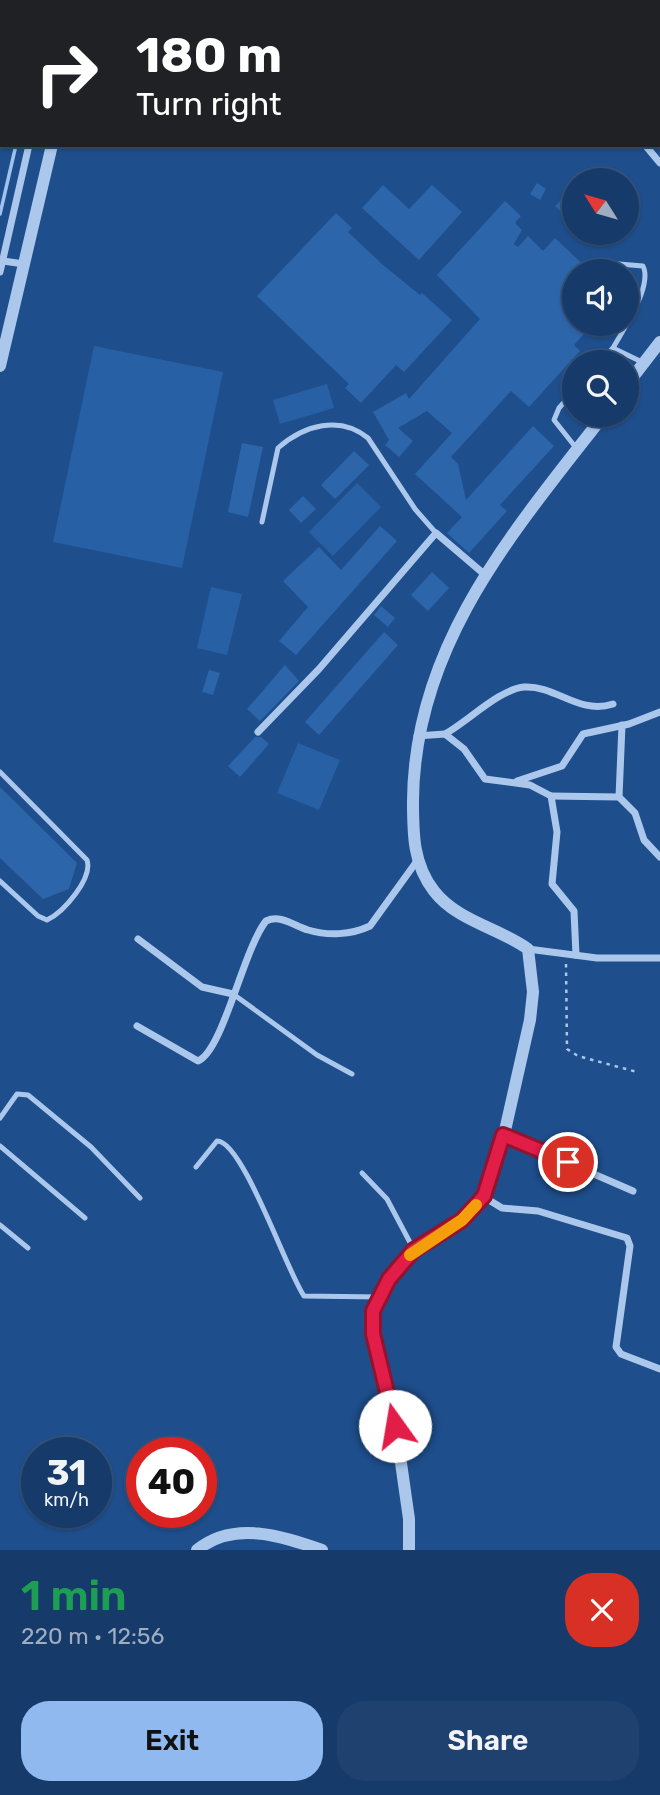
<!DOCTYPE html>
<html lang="en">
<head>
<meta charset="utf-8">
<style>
  :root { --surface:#163a69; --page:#1f416f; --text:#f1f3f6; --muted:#9eadc0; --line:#35547d; --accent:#90b9f0 }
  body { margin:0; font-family:Rubik,sans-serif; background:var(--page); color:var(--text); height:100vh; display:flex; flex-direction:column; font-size:26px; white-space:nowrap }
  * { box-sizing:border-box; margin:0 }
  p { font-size:23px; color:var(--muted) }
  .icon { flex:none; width:38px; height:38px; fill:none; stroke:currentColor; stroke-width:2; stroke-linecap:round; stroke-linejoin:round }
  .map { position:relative; height:1550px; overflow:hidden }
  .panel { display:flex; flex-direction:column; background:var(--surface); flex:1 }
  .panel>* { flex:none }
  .hud { position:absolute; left:0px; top:0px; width:662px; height:147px; box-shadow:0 2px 5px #0004,0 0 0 2px var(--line); background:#202124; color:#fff; overflow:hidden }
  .needle { width:46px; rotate:307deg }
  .fabs { position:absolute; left:562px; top:168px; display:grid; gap:14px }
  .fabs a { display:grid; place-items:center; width:77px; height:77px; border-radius:50%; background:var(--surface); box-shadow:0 2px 5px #0004,0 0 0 2px var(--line); font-size:35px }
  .speed { position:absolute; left:21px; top:1437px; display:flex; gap:14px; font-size:35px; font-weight:700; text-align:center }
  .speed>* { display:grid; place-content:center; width:91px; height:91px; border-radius:50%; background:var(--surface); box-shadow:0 2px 5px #0004,0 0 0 2px var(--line); line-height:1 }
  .speed small { font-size:18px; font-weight:400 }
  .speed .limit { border:10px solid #d22; background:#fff; color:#111 }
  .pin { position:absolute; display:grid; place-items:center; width:60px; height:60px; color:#fff; margin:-30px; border:4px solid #fff; border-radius:50%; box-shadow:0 2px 7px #0007 }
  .me { position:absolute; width:77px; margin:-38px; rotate:347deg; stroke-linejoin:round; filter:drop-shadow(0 0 5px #0008) }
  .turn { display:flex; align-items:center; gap:24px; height:147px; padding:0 21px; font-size:32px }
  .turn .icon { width:91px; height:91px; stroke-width:2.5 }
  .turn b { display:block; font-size:49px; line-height:60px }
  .round { display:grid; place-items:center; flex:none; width:74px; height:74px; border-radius:28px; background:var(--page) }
  .summary { display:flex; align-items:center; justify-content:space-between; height:119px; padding:0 21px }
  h1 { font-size:42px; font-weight:600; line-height:52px; color:#1e9e55 }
  .primary-button { display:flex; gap:14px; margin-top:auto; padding:14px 21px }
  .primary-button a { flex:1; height:80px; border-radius:28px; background:var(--accent); color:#111; font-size:28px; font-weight:600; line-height:80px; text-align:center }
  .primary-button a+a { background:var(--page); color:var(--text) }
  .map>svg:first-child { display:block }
</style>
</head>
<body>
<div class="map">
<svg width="660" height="1550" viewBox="0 0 660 1550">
  <rect width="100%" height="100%" fill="#1e4e8c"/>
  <g fill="#2760a5">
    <polygon points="94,346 223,372 182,568 53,542"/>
    <polygon points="327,384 334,408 280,424 273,400"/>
    <polygon points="357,483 381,507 333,556 309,532"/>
    <polygon points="211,587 242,594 227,655 197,648"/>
    <polygon points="298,743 340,760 319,810 277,793"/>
  </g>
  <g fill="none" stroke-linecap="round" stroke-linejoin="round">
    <g stroke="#9ec3ee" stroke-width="3.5">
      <polyline points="50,2 50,0"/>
      <polyline points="0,214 16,145"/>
    </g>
  </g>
  <g fill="#2d65aa">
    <polygon points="537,183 546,189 540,200 530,194"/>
    <polygon points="383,185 409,209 432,185 462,212 419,260 362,208"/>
    <polygon points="563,198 574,208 574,224 555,206"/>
    <polygon points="505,201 521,216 515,223 522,230 514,244 518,247 528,236 543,251 555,238 590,271 574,271 574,324 593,324 574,345 580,351 529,407 511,391 451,457 458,464 466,500 533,426 554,446 500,505 507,511 469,553 447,533 462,517 415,474 452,433 427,411 398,428 413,441 399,457 385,445 389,440 373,412 406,393 409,399 480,319 437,275"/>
    <polygon points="336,213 352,228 348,232 383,265 420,295 422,293 452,320 404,372 396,365 361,403 345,388 349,384 257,296"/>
    <polygon points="242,443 263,447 248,517 228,512"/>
    <polygon points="354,451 369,465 335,499 321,485"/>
    <polygon points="303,496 316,509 301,523 289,510"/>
    <polygon points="380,526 397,541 296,655 279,641 308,607 283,581 319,547 341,570"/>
    <polygon points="432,572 449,588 428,611 411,595"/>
    <polygon points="381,606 395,618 388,627 374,615"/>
    <polygon points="384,632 398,645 319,735 305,722"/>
    <polygon points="285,665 299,681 260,721 247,709"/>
    <polygon points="209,670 220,673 213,695 202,692"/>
    <polygon points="255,737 261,737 269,744 240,777 228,766"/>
    <polygon points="0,787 77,863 69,889 43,899 0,858"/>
  </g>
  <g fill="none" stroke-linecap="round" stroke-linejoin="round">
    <polyline stroke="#abc8ec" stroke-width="2.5" stroke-dasharray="3.5 5" stroke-linecap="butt" points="566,964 567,1049 578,1056 637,1072"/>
    <g stroke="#abc8ec" stroke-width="5">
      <path d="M613 348C623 330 653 286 643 266L619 264"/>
      <polyline points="600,362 613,348 644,363"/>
      <polyline points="574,391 559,408 554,420 577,449"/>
      <path d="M262 522 278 448C304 425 340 415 368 438L415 509 436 533"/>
      <path d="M0 772 87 860C93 878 64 912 47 920L38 916 0 881"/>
      <polyline points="233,994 317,1055 352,1074"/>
      <polyline points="0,1118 17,1094 28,1095 91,1147 140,1198"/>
      <polyline points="0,1146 85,1218"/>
      <path d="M196 1167 217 1141C243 1141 287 1272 304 1296L380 1297"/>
      <polyline points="362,1173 387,1199 414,1250"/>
      <polyline points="0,1225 28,1248"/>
    </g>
    <g stroke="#abc8ec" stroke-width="7">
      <polyline points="61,2 62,0"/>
      <polyline points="645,145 660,163"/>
      <polyline points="3,261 24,264"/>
      <polyline points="0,272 29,145"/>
      <polyline points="622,725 619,797 635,813 644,840 660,857"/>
      <polyline points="258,732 319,669 436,533 484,574"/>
      <path d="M445 734C467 722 500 689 524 687 556 685 578 715 613 704"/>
      <polyline points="417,736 445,734 464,749 485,779 530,785 551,796 557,832 552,884 574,911 576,955"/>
      <polyline points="517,781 562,766 583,734 629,724 660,712"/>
      <polyline points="551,796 619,797"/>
      <polyline points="138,939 202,987 233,994"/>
      <polyline points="528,949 597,958 660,958"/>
      <path d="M137 1026 198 1061C223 1051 243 950 266 921 281 914 294 926 308 930 328 936 351 935 370 926L417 861"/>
      <polyline points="504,1135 633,1191"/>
      <polyline points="484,1197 502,1208 538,1211 627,1238 630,1246 616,1347 621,1354 660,1369"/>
    </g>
    <g stroke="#abc8ec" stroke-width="12">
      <polyline points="85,2 86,0"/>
      <polyline points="0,366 52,145"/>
      <polyline points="626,386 660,342"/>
      <path d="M197 1550C234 1520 281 1536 322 1550"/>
      <path d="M409 1550V1519L399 1449 372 1334 373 1311 389 1280 414 1250 462 1220 484 1197 504 1135 530 1020 533 992 528 949C499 928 457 921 434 891 413 864 413 834 413 801 414 645 513 532 604 415"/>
    </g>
  </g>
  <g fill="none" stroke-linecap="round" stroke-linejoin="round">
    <g stroke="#92132f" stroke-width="18">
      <polyline id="route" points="395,1426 373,1334 373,1311 389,1279 414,1250 462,1220 484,1196 503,1135 568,1162"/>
    </g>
    <use href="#route" stroke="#e11d48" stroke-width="12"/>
    <polyline stroke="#f59e0b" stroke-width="12" points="410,1255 462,1220 476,1205"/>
  </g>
</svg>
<div class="fabs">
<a><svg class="needle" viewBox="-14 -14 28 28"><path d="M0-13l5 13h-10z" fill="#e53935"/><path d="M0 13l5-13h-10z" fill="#9eadc0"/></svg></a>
<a><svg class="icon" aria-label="sound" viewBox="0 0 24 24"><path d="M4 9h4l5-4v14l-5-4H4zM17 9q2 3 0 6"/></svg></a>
<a><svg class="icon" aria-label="search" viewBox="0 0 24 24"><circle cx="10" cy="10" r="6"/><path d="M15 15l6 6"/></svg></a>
</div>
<div class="speed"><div>31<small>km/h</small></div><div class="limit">40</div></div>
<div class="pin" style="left:568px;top:1162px;background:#d93025"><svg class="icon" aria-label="arrive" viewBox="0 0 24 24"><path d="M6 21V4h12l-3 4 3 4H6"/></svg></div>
<svg class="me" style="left:395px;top:1426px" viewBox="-20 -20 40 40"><circle r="19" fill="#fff"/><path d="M0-13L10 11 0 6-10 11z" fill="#e11d48"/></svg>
<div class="hud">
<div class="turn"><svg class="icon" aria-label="right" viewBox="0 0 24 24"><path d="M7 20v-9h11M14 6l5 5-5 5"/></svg><div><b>180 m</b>Turn right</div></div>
</div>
</div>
<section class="panel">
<div class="summary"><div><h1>1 min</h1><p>220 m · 12:56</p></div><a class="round" style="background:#d93025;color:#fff"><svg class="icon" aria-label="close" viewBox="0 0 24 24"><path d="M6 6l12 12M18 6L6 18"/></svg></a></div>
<div class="primary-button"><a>Exit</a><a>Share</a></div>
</section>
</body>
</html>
